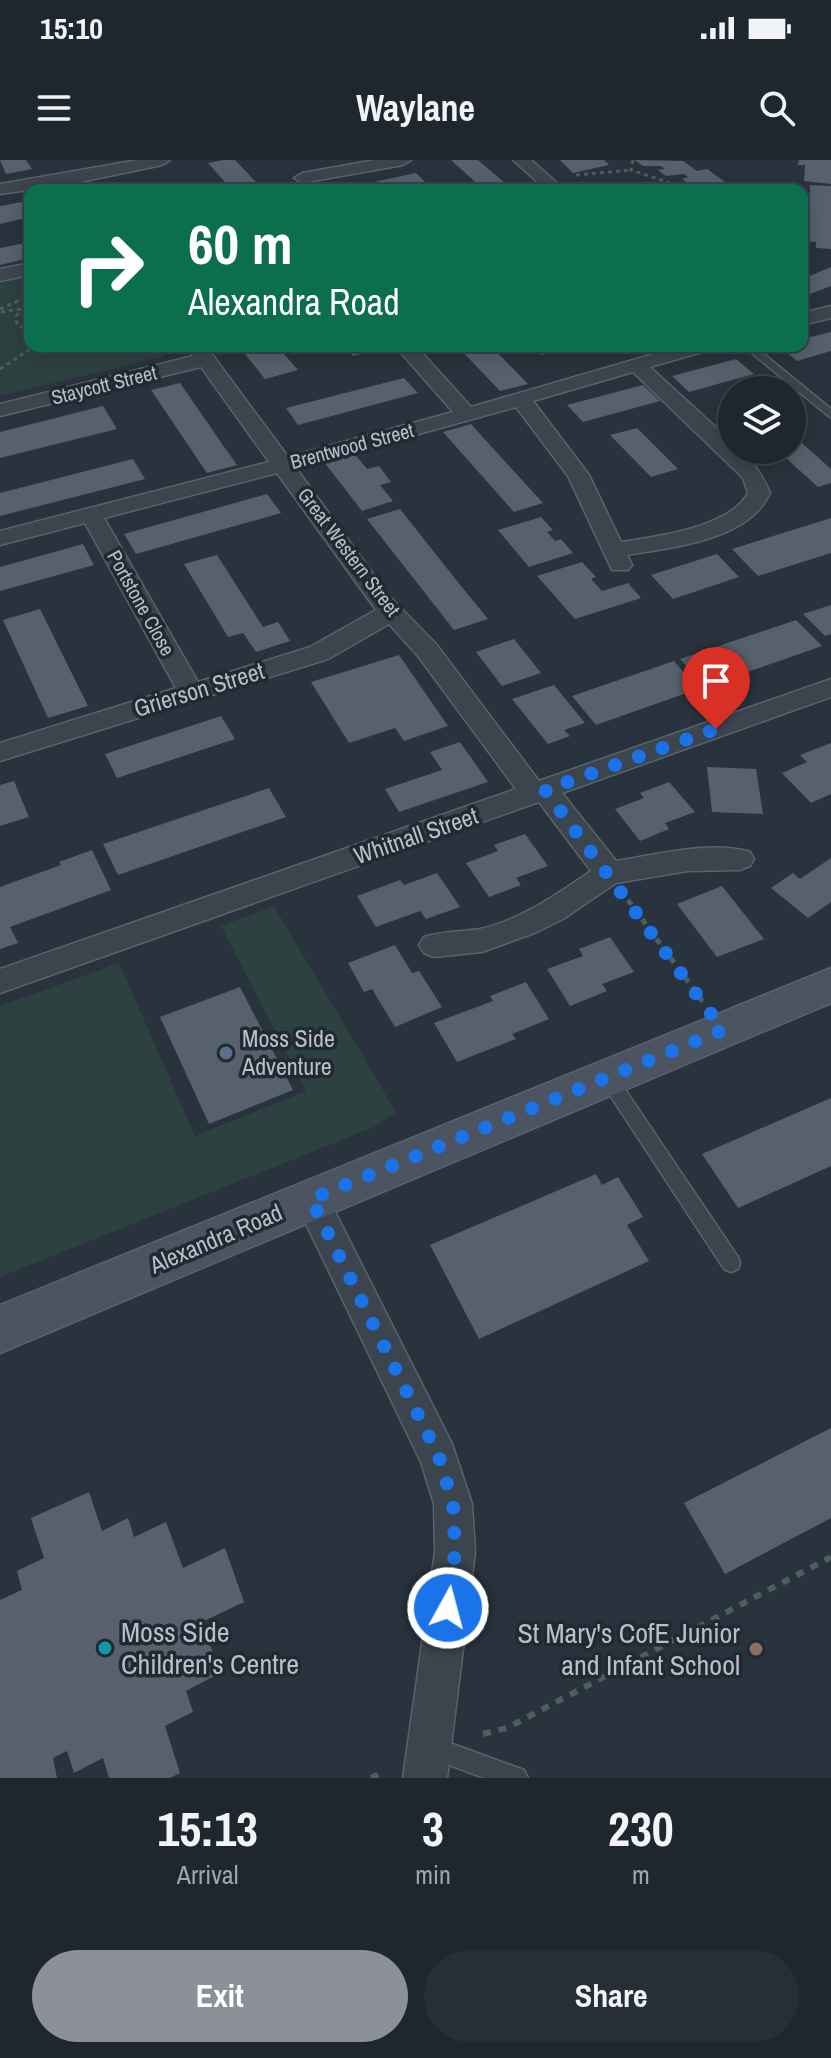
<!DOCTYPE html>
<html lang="en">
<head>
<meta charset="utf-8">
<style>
  :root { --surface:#1e262e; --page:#262e36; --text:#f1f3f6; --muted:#a1a5aa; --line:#3c434a; --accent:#8c9099 }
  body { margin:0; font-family:"Archivo Narrow",sans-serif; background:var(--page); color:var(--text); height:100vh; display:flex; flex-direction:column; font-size:30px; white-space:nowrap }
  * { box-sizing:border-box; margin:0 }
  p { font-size:26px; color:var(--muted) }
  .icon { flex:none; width:44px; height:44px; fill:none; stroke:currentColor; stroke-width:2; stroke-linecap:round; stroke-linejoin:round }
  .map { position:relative; height:1618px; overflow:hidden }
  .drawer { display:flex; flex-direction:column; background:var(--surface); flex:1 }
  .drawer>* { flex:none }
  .hud { position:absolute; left:24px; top:24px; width:784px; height:168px; border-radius:16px; box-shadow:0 4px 20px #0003,0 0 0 2px var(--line); background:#0b6e4f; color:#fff; overflow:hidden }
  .buttons { position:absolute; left:718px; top:216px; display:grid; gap:16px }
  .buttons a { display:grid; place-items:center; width:88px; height:88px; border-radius:50%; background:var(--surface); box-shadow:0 4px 20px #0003,0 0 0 2px var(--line); font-size:40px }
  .pin { position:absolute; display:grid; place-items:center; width:68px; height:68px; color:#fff; margin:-82px -34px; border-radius:50% 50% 50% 0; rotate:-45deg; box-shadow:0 0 8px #0007 }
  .pin .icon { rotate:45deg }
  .me { position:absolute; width:88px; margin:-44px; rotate:7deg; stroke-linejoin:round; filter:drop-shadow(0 0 6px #0008) }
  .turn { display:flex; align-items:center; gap:28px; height:168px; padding:0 32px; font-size:36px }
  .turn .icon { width:104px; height:104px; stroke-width:2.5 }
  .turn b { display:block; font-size:56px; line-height:68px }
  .eta { display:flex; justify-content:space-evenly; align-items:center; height:136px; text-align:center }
  .eta b { font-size:48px; font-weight:700; line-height:56px }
  .primary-button { display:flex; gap:16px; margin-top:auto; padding:16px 32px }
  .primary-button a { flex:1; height:92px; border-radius:48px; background:var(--accent); color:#fff; font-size:32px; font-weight:700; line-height:92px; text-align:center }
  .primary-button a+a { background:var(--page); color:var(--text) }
  .status { display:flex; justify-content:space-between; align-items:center; height:56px; padding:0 40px; background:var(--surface); direction:ltr }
  .status svg { height:22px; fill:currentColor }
  header { display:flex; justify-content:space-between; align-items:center; height:104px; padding:0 32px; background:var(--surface); font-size:36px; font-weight:700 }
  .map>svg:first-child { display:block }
</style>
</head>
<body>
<div class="status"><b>15:10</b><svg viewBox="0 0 49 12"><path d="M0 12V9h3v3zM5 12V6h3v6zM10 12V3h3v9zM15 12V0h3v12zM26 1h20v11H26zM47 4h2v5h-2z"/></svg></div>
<header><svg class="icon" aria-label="menu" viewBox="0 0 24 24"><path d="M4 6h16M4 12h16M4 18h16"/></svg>Waylane<svg class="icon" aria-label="search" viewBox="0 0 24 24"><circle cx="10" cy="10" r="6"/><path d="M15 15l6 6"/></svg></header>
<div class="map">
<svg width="831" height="1618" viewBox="0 0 831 1618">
  <rect width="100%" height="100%" fill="#28333d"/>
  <g fill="#2d4140">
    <polygon points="30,116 30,186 170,186 162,197 0,236 0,123"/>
    <polygon points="274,746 396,952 374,967 0,1117 0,846 119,803 195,976 306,931 221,766"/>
  </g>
  <g fill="#56616d">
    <polygon points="0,0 26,0 32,9 6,14"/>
    <polygon points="223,0 235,0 258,24 232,30 208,3"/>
    <polygon points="451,0 478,0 513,30 484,30"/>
    <polygon points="560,0 604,0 609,5 573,13"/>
    <polygon points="635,0 683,1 697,11 707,9 736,30 697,30 694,28 701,26 697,23 690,25 682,19 688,17 684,14 666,16 658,10 665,9 661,6 643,6"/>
    <polygon points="799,0 831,0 831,24 804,21 805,5 798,5"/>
    <polygon points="416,13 427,24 399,30 354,30 351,27"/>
    <polygon points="810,25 831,26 831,89 816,88 816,82 805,81 805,65 809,66"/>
    <polygon points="27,41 30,57 0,64 0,46"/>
    <polygon points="30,82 30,98 0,105 0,88"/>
    <polygon points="831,107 831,126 802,137 802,119"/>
    <polygon points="831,172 831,191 797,201 779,186 802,186 802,179"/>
    <polygon points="249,186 277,186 298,210 265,219 240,188"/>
    <polygon points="344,186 390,186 390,187 353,196"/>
    <polygon points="457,186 491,186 528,224 500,231"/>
    <polygon points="532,186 572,186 572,187 541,195"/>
    <polygon points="736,199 754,214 689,232 672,216"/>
    <polygon points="404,218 418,233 298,265 286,248"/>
    <polygon points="180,223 225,288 237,305 207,313 151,230"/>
    <polygon points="643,225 660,241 583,262 567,245"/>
    <polygon points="103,246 117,269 0,298 0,272"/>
    <polygon points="471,264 499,295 543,343 514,352 443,272"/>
    <polygon points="637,268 678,309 651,317 610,275"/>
    <polygon points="792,274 831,309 831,323 818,327 777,290 792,290"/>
    <polygon points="354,293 367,309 379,306 391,322 380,325 393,341 362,351 324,302"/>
    <polygon points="133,299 145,319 0,356 0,333"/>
    <polygon points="267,334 281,353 136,394 124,374"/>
    <polygon points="400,349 457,421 488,459 454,470 367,359"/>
    <polygon points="541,357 553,370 547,372 555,381 561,379 573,393 529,407 498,370"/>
    <polygon points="831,358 831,393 758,416 732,389"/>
    <polygon points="83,384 94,405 0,431 0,407"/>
    <polygon points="717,394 739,417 673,439 651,415"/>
    <polygon points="217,395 263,467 278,462 290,481 256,492 243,473 228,477 184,404"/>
    <polygon points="582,402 596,417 591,419 602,431 628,423 641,438 575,459 537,416"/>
    <polygon points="831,445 831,474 825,476 803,454"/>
    <polygon points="40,449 88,546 48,558 3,460"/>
    <polygon points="796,460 822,486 705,527 680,499"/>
    <polygon points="514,479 541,513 502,526 476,492"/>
    <polygon points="399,495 448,566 404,581 395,568 349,583 311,522"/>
    <polygon points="674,501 698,529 596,565 572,536"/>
    <polygon points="554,525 585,563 564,570 570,576 548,584 512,539"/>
    <polygon points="221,556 235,579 117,618 105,594"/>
    <polygon points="460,582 488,622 399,652 385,629 442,610 430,592"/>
    <polygon points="831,583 831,634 811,643 782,613 807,602 800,595"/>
    <polygon points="707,607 756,609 763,654 712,652"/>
    <polygon points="14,621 29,657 0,666 0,625"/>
    <polygon points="669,622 695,652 665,663 669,669 640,681 615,649 644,638 640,633"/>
    <polygon points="269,628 286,657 118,715 103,684"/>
    <polygon points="525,674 548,706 516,718 521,725 489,737 466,703 498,691 494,685"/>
    <polygon points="92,690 111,730 10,767 18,783 0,789 0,727 61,705 59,702"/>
    <polygon points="831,698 831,742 808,758 771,728 793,713 800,719"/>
    <polygon points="437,713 460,747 426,759 420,751 376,767 357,736 400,720 404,725"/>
    <polygon points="722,726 764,779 717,797 677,744"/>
    <polygon points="610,777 634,812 602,824 607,831 570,846 547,809 583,796 579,789"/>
    <polygon points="395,785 412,813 419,811 442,847 395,867 372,829 364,832 348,803"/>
    <polygon points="526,822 549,859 512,874 516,879 457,902 434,863 493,841 490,836"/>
    <polygon points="240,827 293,930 209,964 160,857"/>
    <polygon points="831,938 831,1006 738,1048 702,994"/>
    <polygon points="596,1014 602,1025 618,1017 643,1057 627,1065 649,1101 479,1179 430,1085"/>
    <polygon points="831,1268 831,1358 725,1414 684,1343"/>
    <polygon points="89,1332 102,1371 128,1358 134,1377 166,1362 183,1408 225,1388 244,1442 202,1462 220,1513 186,1531 193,1552 165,1566 180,1613 170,1618 109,1618 103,1598 74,1613 67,1591 53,1598 57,1618 0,1618 0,1440 22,1430 17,1411 44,1398 31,1358"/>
  </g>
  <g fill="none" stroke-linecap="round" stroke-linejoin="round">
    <g stroke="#5a626b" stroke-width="3">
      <g id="lane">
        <polygon points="743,186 754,186 831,249 831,258"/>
        <polygon points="608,911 614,913 738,1097 740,1103 738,1109 731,1112 724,1109 602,923 600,918 602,913"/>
        <polygon points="431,1576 524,1610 528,1618 484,1618 423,1595 420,1587 423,1579"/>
      </g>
    </g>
    <g stroke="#5a626b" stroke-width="3">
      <g id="street">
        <polygon points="138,0 170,0 162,5 71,24 0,34 0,24"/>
        <polygon points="375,0 411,0 403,5 302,23 294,18 302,13"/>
        <polygon points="513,0 531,0 565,30 546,30"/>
        <polygon points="30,103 30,115 0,121 0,109"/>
        <polygon points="831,146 831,158 802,165 802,153"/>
        <path d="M186 186H206L288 297 453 252 395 186H416L471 247 681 186H712L709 190 650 207 732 282V290H741C754 303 763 316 770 333 748 381 673 387 627 395L632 405 628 410H612L568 316 516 247 296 308 389 436 436 484 539 621 831 519V537L562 633 616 701C655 695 712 680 750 692L754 699 750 706 740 710 688 711 616 723 563 759 537 772 482 792 434 797 424 793 419 785 424 777C442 771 461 772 480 769 521 760 557 734 591 711L539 642 0 833V809L516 629 418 496 389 464 328 499 0 601V583L176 528 85 363 0 385V371L269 302 201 207 0 256V244L193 196ZM633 212 743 318 748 333C731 367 655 377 621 382L589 315 533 241ZM277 313 376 450 310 487 198 522 104 358Z"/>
        <polygon points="311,1024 323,1028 452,1284 472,1344 475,1392 447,1618 403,1618 435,1392 434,1344 421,1302 294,1039 299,1028"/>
      </g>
    </g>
    <g stroke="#5a626b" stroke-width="3">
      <polygon id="secondary" points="831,808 831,843 0,1193 0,1145"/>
    </g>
    <g stroke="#4c5e5f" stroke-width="3" stroke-dasharray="4 4" stroke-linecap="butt">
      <polyline points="633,0 631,10 691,30"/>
      <polyline points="576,15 631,10"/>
      <polyline points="660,30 670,21"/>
      <polyline points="30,142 16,156 17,164 30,173"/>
      <polyline points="0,149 25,138"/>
      <polyline points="1,152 21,149"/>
      <polyline points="0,209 35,186"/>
    </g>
    <polyline stroke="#4c5e5f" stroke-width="5" stroke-dasharray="6 6" stroke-linecap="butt" points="628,740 703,842"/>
    <g stroke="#4c5e5f" stroke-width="6" stroke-dasharray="8 8" stroke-linecap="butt">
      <polyline points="483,1574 507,1568 831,1397"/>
      <polyline points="371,1618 385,1611"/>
    </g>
    <use href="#lane" fill="#3c444e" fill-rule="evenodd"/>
    <use href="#street" fill="#3c444e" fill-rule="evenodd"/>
    <use href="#secondary" fill="#4b5460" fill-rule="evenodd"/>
  </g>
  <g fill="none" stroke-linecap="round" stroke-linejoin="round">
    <polyline stroke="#1a73e8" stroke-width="14" stroke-dasharray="0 25.2" points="448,1448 455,1392 453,1344 439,1297 311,1039 723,870 545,630 716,569"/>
  </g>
  <circle fill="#5c6f8a" stroke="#212933" stroke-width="3" cx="226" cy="893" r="8"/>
  <circle fill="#0f9aa8" stroke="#212933" stroke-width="3" cx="105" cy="1488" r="8"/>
  <circle fill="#8d6e63" stroke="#212933" stroke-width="3" cx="756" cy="1489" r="8"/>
  <g text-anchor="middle" stroke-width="7" stroke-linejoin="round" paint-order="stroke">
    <g font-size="20" fill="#b8bfc8" stroke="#212933">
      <text transform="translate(104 225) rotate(-14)" y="7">Staycott Street</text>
      <text transform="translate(352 286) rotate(-15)" y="7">Brentwood Street</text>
      <text transform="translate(349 392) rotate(53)" y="7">Great Western Street</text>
      <text transform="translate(141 443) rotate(61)" y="7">Portstone Close</text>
    </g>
    <g font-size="24" fill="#b8bfc8" stroke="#212933">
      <text transform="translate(199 530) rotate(-17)" y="8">Grierson Street</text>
      <text transform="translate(416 676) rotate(-19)" y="8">Whitnall Street</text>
      <text transform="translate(216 1079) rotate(-23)" y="8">Alexandra Road</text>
    </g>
    <g font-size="24" fill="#b8bfc8" stroke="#212933" text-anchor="start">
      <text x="242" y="887">Moss Side<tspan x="242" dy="28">Adventure</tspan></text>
    </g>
    <g font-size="28" fill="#b8bfc8" stroke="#212933" text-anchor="start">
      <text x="121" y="1482">Moss Side<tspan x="121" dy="32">Children's Centre</tspan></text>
      <text x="740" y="1483" text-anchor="end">St Mary's CofE Junior<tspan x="740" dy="32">and Infant School</tspan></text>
    </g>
  </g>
</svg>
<div class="buttons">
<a><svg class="icon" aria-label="layers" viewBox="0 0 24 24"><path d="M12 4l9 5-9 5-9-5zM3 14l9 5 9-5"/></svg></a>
</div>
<div class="pin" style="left:716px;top:569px;background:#d93025"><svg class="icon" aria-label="arrive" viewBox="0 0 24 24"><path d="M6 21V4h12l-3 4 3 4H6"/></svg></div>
<svg class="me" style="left:448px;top:1448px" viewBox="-20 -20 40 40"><circle r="17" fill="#1a73e8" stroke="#fff" stroke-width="3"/><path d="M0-11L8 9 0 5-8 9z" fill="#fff"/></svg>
<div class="hud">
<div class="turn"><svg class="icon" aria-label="right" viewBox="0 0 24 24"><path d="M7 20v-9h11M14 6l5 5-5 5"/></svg><div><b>60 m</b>Alexandra Road</div></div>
</div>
</div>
<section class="drawer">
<div class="eta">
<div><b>15:13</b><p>Arrival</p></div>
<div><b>3</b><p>min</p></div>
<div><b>230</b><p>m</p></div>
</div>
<div class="primary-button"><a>Exit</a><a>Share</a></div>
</section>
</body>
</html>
